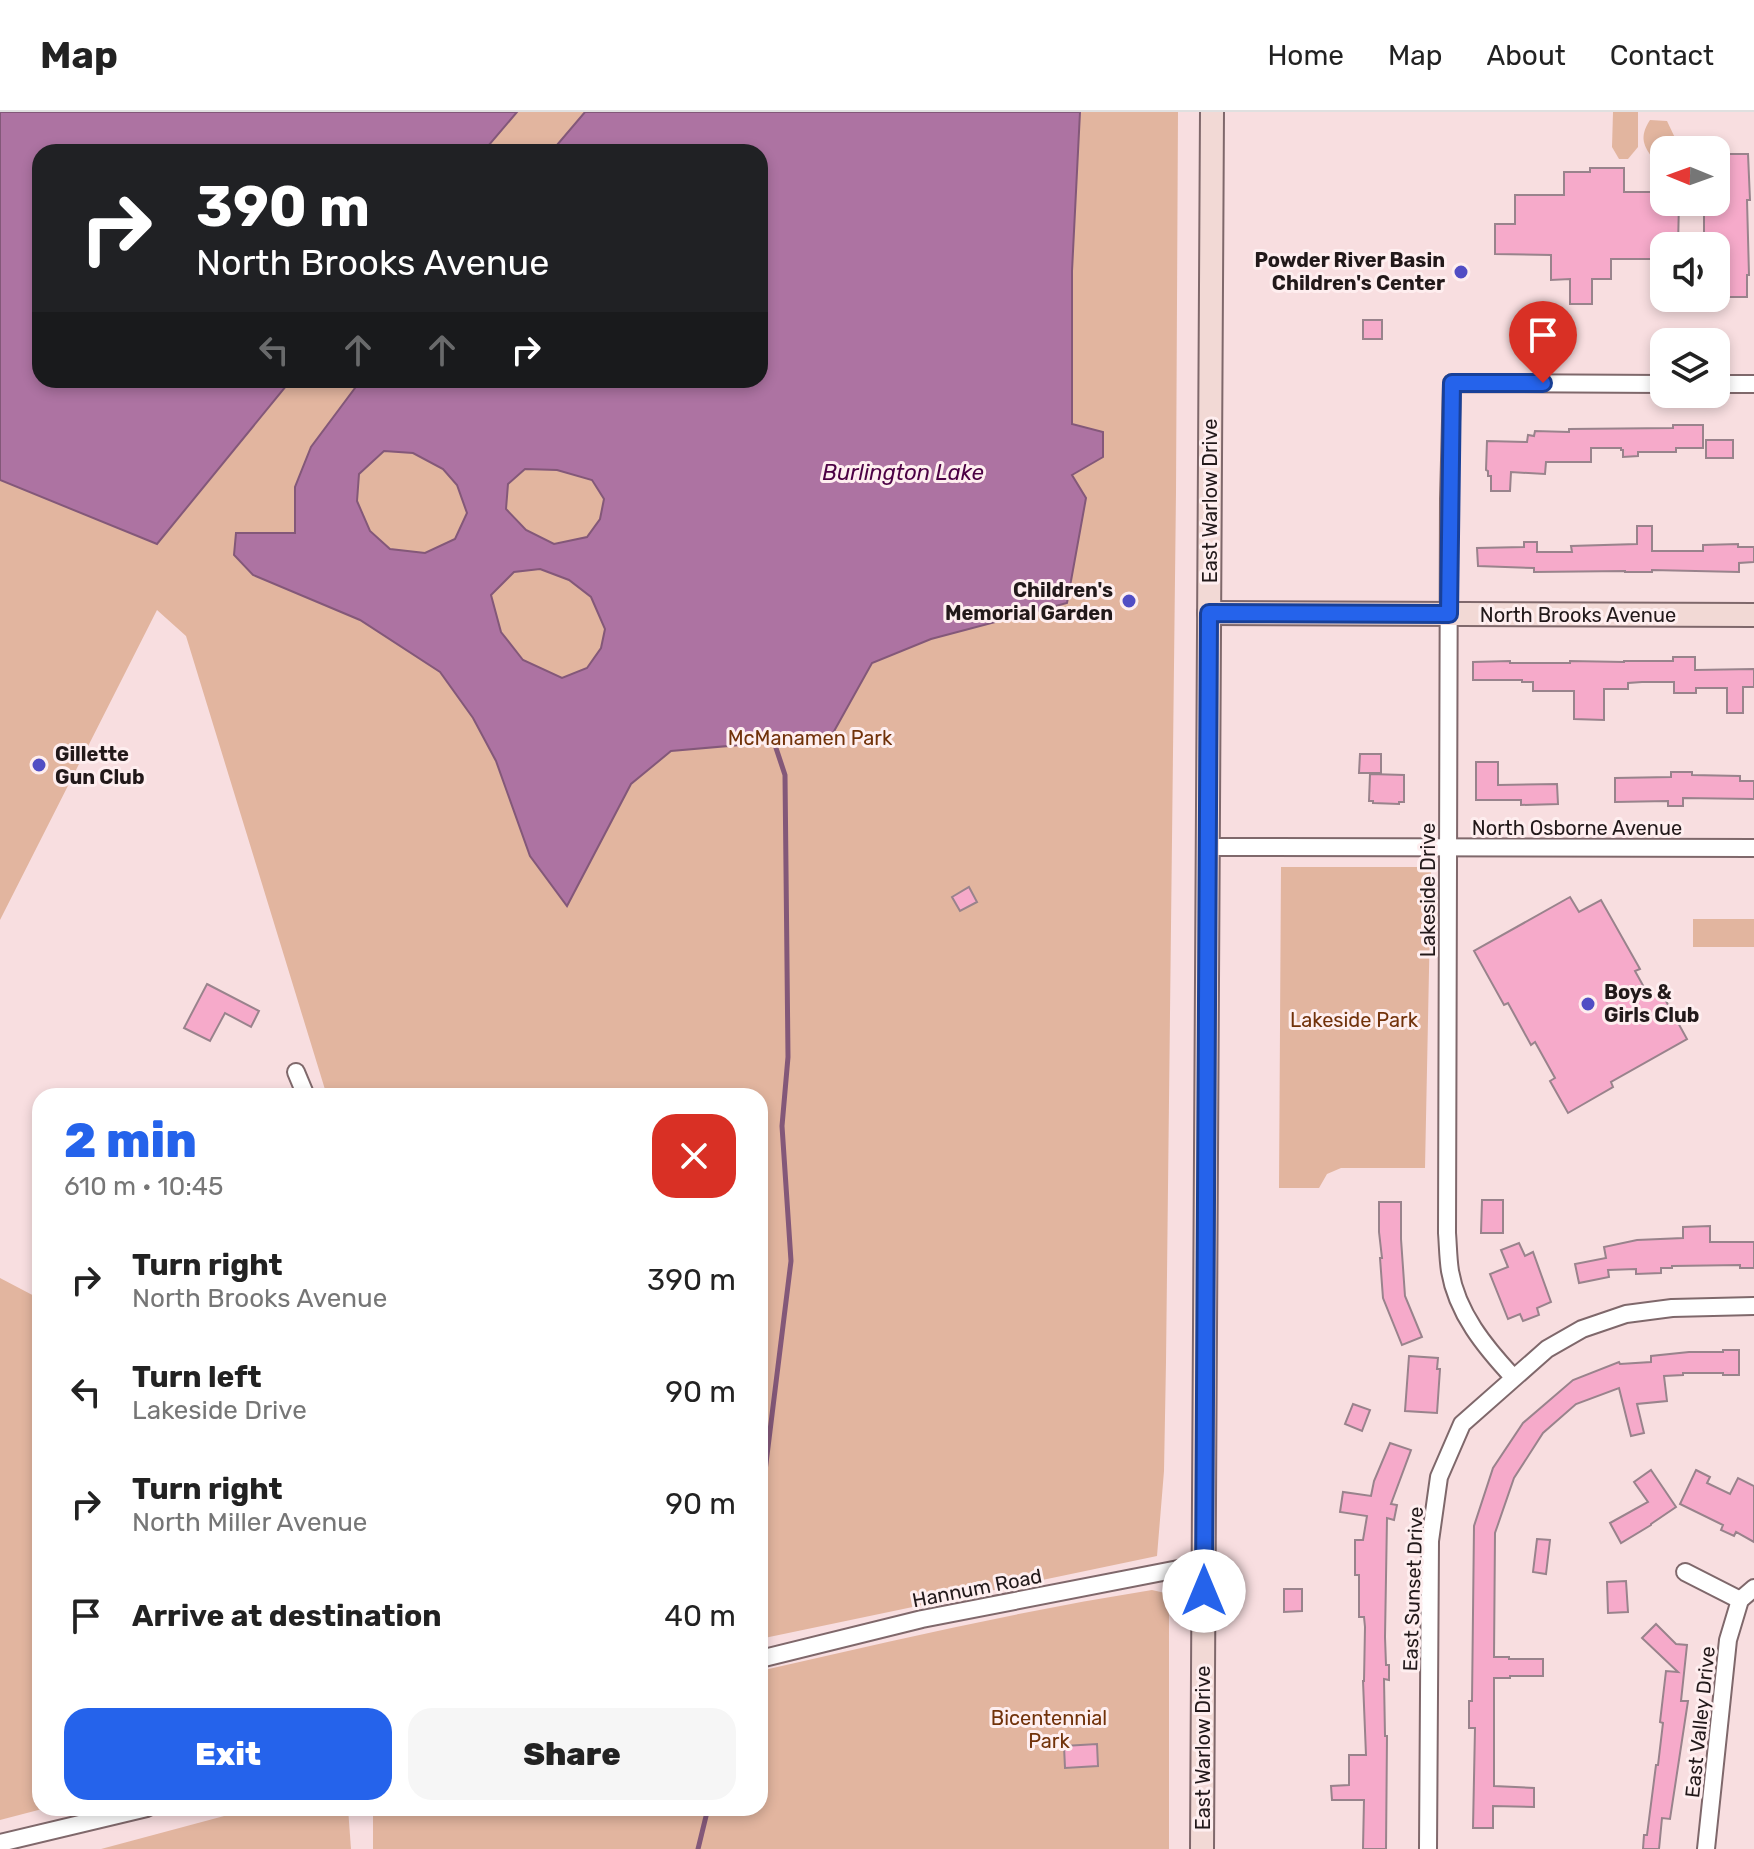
<!DOCTYPE html>
<html lang="en">
<head>
<meta charset="utf-8">
<style>
  :root { --surface:#fff; --page:#f6f6f6; --text:#222; --muted:#767676; --line:#e0e0e0; --accent:#2563eb }
  body { margin:0; font-family:Rubik,sans-serif; background:var(--page); color:var(--text); height:100vh; display:flex; flex-direction:column; font-size:30px; white-space:nowrap }
  * { box-sizing:border-box; margin:0 }
  p { font-size:26px; color:var(--muted) }
  .icon { flex:none; width:44px; height:44px; fill:none; stroke:currentColor; stroke-width:2; stroke-linecap:round; stroke-linejoin:round }
  .map { position:relative; flex:1; overflow:hidden }
  .sheet { position:absolute; left:32px; top:976px; width:736px; height:728px; display:flex; flex-direction:column; background:var(--surface); border-radius:24px; box-shadow:0 4px 12px #0003 }
  .sheet>* { flex:none }
  .banner { position:absolute; left:32px; top:32px; width:736px; height:244px; border-radius:24px; box-shadow:0 4px 12px #0003; background:#202124; color:#fff; overflow:hidden }
  .needle { width:52px; rotate:271deg }
  .buttons { position:absolute; left:1650px; top:24px; display:grid; gap:16px }
  .buttons a { display:grid; place-items:center; width:80px; height:80px; border-radius:16px; background:var(--surface); box-shadow:0 4px 12px #0003; font-size:40px }
  .pin { position:absolute; display:grid; place-items:center; width:68px; height:68px; color:#fff; margin:-82px -34px; border-radius:50% 50% 50% 0; rotate:-45deg; box-shadow:0 0 8px #0007 }
  .pin .icon { rotate:45deg }
  .me { position:absolute; width:88px; margin:-44px; rotate:0deg; stroke-linejoin:round; filter:drop-shadow(0 0 6px #0008) }
  .turn { display:flex; align-items:center; gap:28px; height:168px; padding:0 32px; font-size:36px }
  .turn .icon { width:104px; height:104px; stroke-width:2.5 }
  .turn b { display:block; font-size:56px; line-height:68px }
  .lanes { display:flex; align-items:center; height:76px; padding:0 32px; background:#0003; justify-content:center; gap:40px; direction:ltr }
  .lanes .off { opacity:.35 }
  .round { display:grid; place-items:center; flex:none; width:84px; height:84px; border-radius:24px; background:var(--page) }
  .overview { display:flex; align-items:center; justify-content:space-between; height:136px; padding:0 32px }
  h1 { font-size:48px; font-weight:800; line-height:60px; color:var(--accent) }
  .button { display:flex; gap:16px; margin-top:auto; padding:16px 32px }
  .button a { flex:1; height:92px; border-radius:24px; background:var(--accent); color:#fff; font-size:32px; font-weight:800; line-height:92px; text-align:center }
  .button a+a { background:var(--page); color:var(--text) }
  ul { padding:0; list-style:none }
  li { display:flex; align-items:center; gap:24px; height:112px; padding:0 32px }
  li div { flex:1 }
  li b { display:block; font-size:30px }
  li em { font-style:normal }
  header { display:flex; align-items:center; gap:48px; box-sizing:border-box; height:112px; padding:0 40px; background:var(--surface); border-bottom:2px solid var(--line) }
  header strong { font-size:38px }
  nav { display:flex; gap:44px; margin-inline-start:auto; font-size:28px }
  .map>svg:first-child { display:block }
</style>
</head>
<body>
<header>
<strong>Map</strong>
<nav><a>Home</a><a>Map</a><a>About</a><a>Contact</a></nav>
</header>
<div class="map">
<svg width="1754" height="1737" viewBox="0 0 1754 1737">
  <rect width="100%" height="100%" fill="#f8dee0"/>
  <g fill="#e2b59f" fill-rule="evenodd">
    <path d="M0 0H1178L1176 380 1166 1250 1164 1359 1157 1444 760 1527V984H327L186 524 157 498 0 808ZM40 40H760V268H40Z"/>
    <polygon points="1613,0 1638,0 1638,35 1628,47 1619,47 1612,35"/>
    <path d="M1650 8 1667 9 1676 28 1671 38H1664V48L1655 49C1643 34 1639 25 1650 8Z"/>
    <polygon points="1281,755 1425,755 1431,760 1425,1056 1341,1056 1327,1062 1319,1076 1279,1076"/>
    <rect x="1693" y="807" width="61" height="28"/>
    <polygon points="0,1166 40,1187 40,1696 46,1696 0,1708"/>
    <path d="M1152 1478 1165 1481 1169 1489V1737H373V1696H760V1559C890 1529 1020 1499 1152 1478Z"/>
    <polygon points="254,1696 348,1696 351,1737 101,1737"/>
  </g>
  <g fill="#ad73a2" stroke="#835879" stroke-width="2" fill-rule="evenodd">
    <polygon points="0,0 517,0 483,40 40,40 40,268 291,268 157,432 0,368"/>
    <path d="M585 0H1080L1072 159V312L1103 320V345L1072 363 1086 386 1067 491 931 527 872 551 833 621 774 630 671 639 631 672 567 794 530 744 496 649 473 606 440 560 360 508 253 463 234 443 236 421H295V375L311 335 361 268H760V40H551ZM384 339 413 341 443 357 457 373 467 401 455 427 425 441 390 437 370 419 357 389 359 362ZM525 357 557 358 592 368 604 387 600 407 587 425 554 432 526 418 506 397 508 372ZM540 457 569 468 591 485 605 517 601 536 587 556 562 566 523 548 501 520 491 483 514 460Z"/>
  </g>
  <g fill="none" stroke-linecap="round" stroke-linejoin="round">
    <g stroke="#835879" stroke-width="5">
      <polyline points="760,1400 791,1149 782,1014 788,945 785,663 774,630"/>
      <polyline points="698,1737 708,1696"/>
    </g>
  </g>
  <g fill="#f6aaca" stroke="#99838c" stroke-width="2">
    <polygon points="1716,42 1748,42 1750,88 1747,88 1749,163 1747,163 1747,185 1716,185 1716,134 1704,134 1704,90 1716,90"/>
    <polygon points="1590,56 1624,56 1624,80 1659,80 1659,84 1664,84 1664,90 1679,90 1678,134 1664,134 1664,143 1659,144 1659,147 1611,147 1611,167 1592,167 1592,192 1570,192 1570,167 1551,168 1551,143 1495,142 1495,112 1515,112 1515,83 1564,83 1564,60 1590,60"/>
    <rect x="1363" y="208" width="19" height="19"/>
    <polygon points="1673,313 1703,313 1703,336 1676,336 1676,340 1638,340 1638,344 1623,345 1623,338 1621,338 1621,336 1591,336 1591,350 1546,350 1545,362 1511,360 1510,379 1491,379 1491,364 1488,364 1488,359 1486,358 1487,329 1527,330 1528,323 1534,324 1535,319 1569,320 1569,317 1673,316"/>
    <rect x="1706" y="328" width="27" height="18"/>
    <polygon points="1637,414 1652,414 1652,439 1703,439 1703,433 1738,432 1738,435 1754,435 1754,450 1739,451 1739,460 1652,458 1652,460 1625,460 1625,459 1534,460 1534,456 1478,454 1477,436 1524,435 1524,430 1537,430 1537,440 1572,440 1571,434 1637,432"/>
    <polygon points="1673,545 1695,545 1695,558 1754,557 1754,575 1743,575 1743,601 1727,601 1727,576 1696,576 1696,581 1674,581 1674,570 1642,570 1628,571 1628,577 1604,577 1604,608 1574,607 1574,579 1533,579 1533,570 1522,570 1522,568 1473,568 1473,550 1510,549 1510,551 1570,551 1570,549 1624,550 1624,549 1673,549"/>
    <polygon points="1360,642 1381,642 1381,661 1359,661"/>
    <polygon points="1476,650 1498,650 1498,673 1557,672 1558,692 1521,693 1521,688 1476,688"/>
    <polygon points="1671,660 1692,660 1692,663 1740,664 1740,669 1754,669 1754,687 1683,686 1683,694 1668,694 1668,689 1615,690 1615,666 1671,665"/>
    <polygon points="1370,662 1404,663 1404,690 1399,690 1399,692 1373,691 1373,689 1369,689"/>
    <polygon points="969,775 977,790 960,799 952,785"/>
    <polygon points="1570,785 1579,800 1601,788 1640,857 1635,859 1650,886 1661,880 1687,927 1611,970 1613,975 1568,1001 1550,969 1555,966 1535,930 1531,933 1508,891 1504,893 1474,839"/>
    <polygon points="207,872 259,899 251,915 225,901 210,929 184,916"/>
    <polygon points="1482,1088 1503,1088 1503,1121 1481,1121"/>
    <polygon points="1379,1090 1401,1090 1401,1127 1405,1184 1422,1225 1402,1233 1383,1186 1380,1146 1382,1146 1379,1120"/>
    <polygon points="1710,1114 1710,1130 1754,1130 1754,1156 1740,1156 1740,1153 1672,1154 1672,1156 1661,1156 1661,1161 1636,1162 1636,1157 1608,1158 1609,1165 1579,1171 1575,1152 1606,1146 1604,1135 1637,1128 1683,1126 1683,1115"/>
    <polygon points="1519,1131 1525,1144 1533,1140 1551,1190 1537,1196 1539,1203 1523,1209 1520,1202 1508,1207 1490,1162 1508,1155 1501,1138"/>
    <polygon points="1723,1238 1739,1238 1739,1263 1723,1263 1723,1261 1683,1261 1683,1263 1664,1264 1667,1289 1637,1292 1644,1321 1631,1324 1619,1276 1576,1292 1543,1321 1514,1366 1495,1421 1494,1545 1509,1545 1509,1547 1543,1547 1543,1564 1510,1564 1510,1566 1494,1566 1494,1674 1534,1676 1534,1695 1493,1694 1493,1716 1473,1716 1475,1616 1469,1616 1469,1589 1472,1589 1474,1414 1493,1356 1523,1311 1573,1268 1619,1250 1620,1252 1651,1250 1651,1244 1689,1240 1723,1240"/>
    <polygon points="1409,1244 1438,1246 1437,1257 1440,1257 1437,1301 1405,1299"/>
    <polygon points="1353,1292 1370,1298 1362,1319 1345,1312"/>
    <polygon points="1390,1331 1411,1338 1391,1392 1397,1393 1394,1408 1387,1406 1385,1525 1386,1553 1389,1553 1389,1568 1384,1567 1385,1624 1387,1624 1386,1737 1363,1737 1364,1688 1332,1688 1331,1674 1349,1673 1349,1643 1366,1643 1363,1569 1364,1569 1365,1515 1364,1505 1359,1505 1359,1463 1355,1463 1355,1428 1363,1428 1367,1404 1340,1400 1343,1380 1371,1384 1374,1369"/>
    <polygon points="1651,1358 1676,1395 1651,1412 1651,1413 1621,1431 1610,1411 1648,1390 1634,1370"/>
    <polygon points="1696,1358 1710,1365 1707,1371 1730,1382 1738,1366 1754,1374 1754,1430 1736,1420 1734,1424 1721,1418 1723,1413 1680,1392"/>
    <polygon points="1537,1427 1550,1428 1546,1462 1533,1460"/>
    <polygon points="1626,1469 1628,1500 1608,1501 1607,1470"/>
    <polygon points="1284,1477 1302,1477 1302,1499 1284,1500"/>
    <polygon points="1656,1512 1676,1532 1687,1533 1681,1589 1688,1589 1670,1707 1662,1706 1659,1737 1643,1737 1644,1723 1647,1723 1656,1653 1658,1653 1663,1611 1660,1610 1666,1559 1678,1560 1642,1526"/>
    <polygon points="1097,1632 1098,1654 1065,1656 1064,1634"/>
  </g>
  <g fill="none" stroke-linecap="round" stroke-linejoin="round">
    <g stroke="#7f686b" stroke-width="20">
      <g id="street">
        <polyline points="1716,272 1754,272"/>
        <polyline points="1208,735 1754,736"/>
        <polyline points="296,960 306,984"/>
        <path d="M1513 1265C1485 1235 1457 1201 1450 1159 1448 1146 1448 1133 1447 1121L1449 387 1452 271 1664 272"/>
        <polyline points="1685,1460 1740,1488"/>
        <polyline points="760,1547 922,1507 1204,1452"/>
        <polyline points="0,1731 147,1696"/>
        <polyline points="1428,1737 1430,1429 1439,1365 1462,1312 1547,1237 1582,1217 1626,1202 1672,1196 1754,1194"/>
        <polyline points="1706,1737 1728,1528 1740,1488 1754,1476"/>
      </g>
    </g>
    <g stroke="#7f686b" stroke-width="26">
      <g id="secondary">
        <polyline points="1209,501 1754,503"/>
        <polyline points="1202,1737 1212,0"/>
      </g>
    </g>
    <use href="#street" stroke="#fff" stroke-width="16"/>
    <use href="#secondary" stroke="#f2d9d5" stroke-width="22"/>
  </g>
  <g fill="none" stroke-linecap="round" stroke-linejoin="round">
    <g stroke="#184099" stroke-width="20">
      <polyline id="route" points="1204,1479 1209,501 1449,502 1452,271 1543,271"/>
    </g>
    <use href="#route" stroke="#2563eb" stroke-width="14"/>
  </g>
  <g fill="#514dc4" stroke="#feeeef" stroke-width="3">
    <circle cx="1461" cy="160" r="8"/>
    <circle cx="1129" cy="489" r="8"/>
    <circle cx="39" cy="653" r="8"/>
    <circle cx="1588" cy="892" r="8"/>
  </g>
  <g text-anchor="middle" stroke-width="6" stroke-linejoin="round" paint-order="stroke">
    <g font-size="20" font-weight="bold" fill="#22191a" stroke="#feeeef" text-anchor="end">
      <text x="1445" y="155">Powder River Basin<tspan x="1445" dy="23">Children's Center</tspan></text>
      <text x="1113" y="485">Children's<tspan x="1113" dy="23">Memorial Garden</tspan></text>
      <text x="55" y="649" text-anchor="start">Gillette<tspan x="55" dy="23">Gun Club</tspan></text>
      <text x="1604" y="887" text-anchor="start">Boys &amp;<tspan x="1604" dy="23">Girls Club</tspan></text>
    </g>
    <g font-size="20" fill="#22191a" stroke="#feeeef">
      <text transform="translate(1210 389) rotate(-90)" y="7">East Warlow Drive</text>
      <text x="1578" y="510">North Brooks Avenue</text>
      <text x="1577" y="723">North Osborne Avenue</text>
      <text transform="translate(1428 778) rotate(-90)" y="7">Lakeside Drive</text>
      <text transform="translate(977 1476) rotate(-11)" y="7">Hannum Road</text>
      <text transform="translate(1413 1477) rotate(-88)" y="7">East Sunset Drive</text>
      <text transform="translate(1700 1610) rotate(-84)" y="7">East Valley Drive</text>
      <text transform="translate(1203 1636) rotate(-90)" y="7">East Warlow Drive</text>
    </g>
    <g font-size="20" fill="#71320a" stroke="#feeeef">
      <text x="810" y="633">McManamen Park</text>
      <text x="1354" y="915">Lakeside Park</text>
      <text x="1049" y="1613">Bicentennial<tspan x="1049" dy="23">Park</tspan></text>
    </g>
    <g font-size="22" font-style="italic" fill="#4c0144" stroke="#feeeef">
      <text x="903" y="368">Burlington Lake</text>
    </g>
  </g>
</svg>
<div class="buttons">
<a><svg class="needle" viewBox="-14 -14 28 28"><path d="M0-13l5 13h-10z" fill="#e53935"/><path d="M0 13l5-13h-10z" fill="#767676"/></svg></a>
<a><svg class="icon" aria-label="sound" viewBox="0 0 24 24"><path d="M4 9h4l5-4v14l-5-4H4zM17 9q2 3 0 6"/></svg></a>
<a><svg class="icon" aria-label="layers" viewBox="0 0 24 24"><path d="M12 4l9 5-9 5-9-5zM3 14l9 5 9-5"/></svg></a>
</div>
<div class="pin" style="left:1543px;top:271px;background:#d93025"><svg class="icon" aria-label="arrive" viewBox="0 0 24 24"><path d="M6 21V4h12l-3 4 3 4H6"/></svg></div>
<svg class="me" style="left:1204px;top:1479px" viewBox="-20 -20 40 40"><circle r="19" fill="#fff"/><path d="M0-13L10 11 0 6-10 11z" fill="#2563eb"/></svg>
<div class="banner">
<div class="turn"><svg class="icon" aria-label="right" viewBox="0 0 24 24"><path d="M7 20v-9h11M14 6l5 5-5 5"/></svg><div><b>390 m</b>North Brooks Avenue</div></div>
<div class="lanes"><svg class="icon off" aria-label="left" viewBox="0 0 24 24"><path d="M17 20v-9H6M10 6l-5 5 5 5"/></svg><svg class="icon off" aria-label="ahead" viewBox="0 0 24 24"><path d="M12 20V5M6 11l6-6 6 6"/></svg><svg class="icon off" aria-label="ahead" viewBox="0 0 24 24"><path d="M12 20V5M6 11l6-6 6 6"/></svg><svg class="icon" aria-label="right" viewBox="0 0 24 24"><path d="M7 20v-9h11M14 6l5 5-5 5"/></svg></div>
</div>
<section class="sheet">
<div class="overview"><div><h1>2 min</h1><p>610 m · 10:45</p></div><a class="round" style="background:#d93025;color:#fff"><svg class="icon" aria-label="close" viewBox="0 0 24 24"><path d="M6 6l12 12M18 6L6 18"/></svg></a></div>
<ul>
<li><svg class="icon" aria-label="right" viewBox="0 0 24 24"><path d="M7 20v-9h11M14 6l5 5-5 5"/></svg><div><b>Turn right</b><p>North Brooks Avenue</p></div><em>390 m</em></li>
<li><svg class="icon" aria-label="left" viewBox="0 0 24 24"><path d="M17 20v-9H6M10 6l-5 5 5 5"/></svg><div><b>Turn left</b><p>Lakeside Drive</p></div><em>90 m</em></li>
<li><svg class="icon" aria-label="right" viewBox="0 0 24 24"><path d="M7 20v-9h11M14 6l5 5-5 5"/></svg><div><b>Turn right</b><p>North Miller Avenue</p></div><em>90 m</em></li>
<li><svg class="icon" aria-label="arrive" viewBox="0 0 24 24"><path d="M6 21V4h12l-3 4 3 4H6"/></svg><div><b>Arrive at destination</b></div><em>40 m</em></li>
</ul>
<div class="button"><a>Exit</a><a>Share</a></div>
</section>
</div>
</body>
</html>
